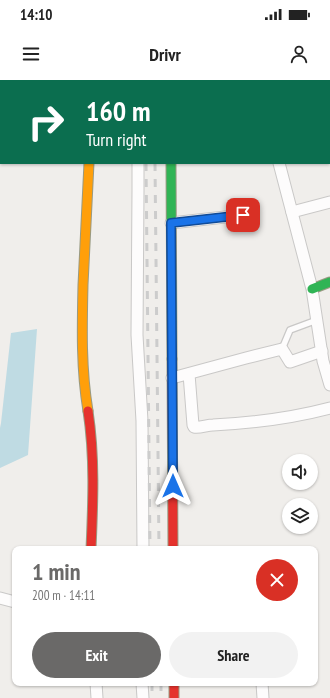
<!DOCTYPE html>
<html lang="en">
<head>
<meta charset="utf-8">
<style>
  :root { --surface:#fff; --page:#f2f2f2; --text:#222; --muted:#767676; --accent:#6a6968 }
  body { margin:0; font-family:"PT Sans Narrow",sans-serif; background:var(--page); color:var(--text); height:100vh; display:flex; flex-direction:column; font-size:15px; white-space:nowrap }
  * { box-sizing:border-box; margin:0 }
  p { font-size:13px; color:var(--muted) }
  .icon { flex:none; width:22px; height:22px; fill:none; stroke:currentColor; stroke-width:2; stroke-linecap:round; stroke-linejoin:round }
  .map { position:relative; flex:1; overflow:hidden }
  .sheet { position:absolute; left:12px; top:466px; width:306px; height:140px; display:flex; flex-direction:column; background:var(--surface); border-radius:8px; box-shadow:0 1px 3px #0004 }
  .sheet>* { flex:none }
  .guide { position:absolute; left:0px; top:0px; width:330px; height:84px; box-shadow:0 1px 3px #0004; background:#0b6e4f; color:#fff; overflow:hidden }
  .tools { position:absolute; left:282px; top:374px; display:grid; gap:8px }
  .tools a { display:grid; place-items:center; width:36px; height:36px; border-radius:50%; background:var(--surface); box-shadow:0 1px 3px #0004; font-size:20px }
  .pin { position:absolute; display:grid; place-items:center; width:34px; height:34px; color:#fff; margin:-17px; border-radius:8px; box-shadow:0 2px 6px #0006 }
  .me { position:absolute; width:44px; margin:-22px; rotate:0deg; stroke-linejoin:round; filter:drop-shadow(0 0 3px #0008) }
  .turn { display:flex; align-items:center; gap:14px; height:84px; padding:0 20px; font-size:18px }
  .turn .icon { width:52px; height:52px; stroke-width:2.5 }
  .turn b { display:block; font-size:28px; line-height:34px }
  .round { display:grid; place-items:center; flex:none; width:42px; height:42px; border-radius:21px; background:var(--page) }
  .summary { display:flex; align-items:center; justify-content:space-between; height:68px; padding:0 20px }
  h1 { font-size:24px; font-weight:800; line-height:30px; color:var(--accent) }
  .cta { display:flex; gap:8px; margin-top:auto; padding:8px 20px }
  .cta a { flex:1; height:46px; border-radius:24px; background:var(--accent); color:#fff; font-size:16px; font-weight:800; line-height:46px; text-align:center }
  .cta a+a { background:var(--page); color:var(--text) }
  .status { display:flex; justify-content:space-between; align-items:center; height:28px; padding:0 20px; background:var(--surface); direction:ltr }
  .status svg { height:11px; fill:currentColor }
  header { display:flex; justify-content:space-between; align-items:center; height:52px; padding:0 20px; background:var(--surface); font-size:18px; font-weight:800 }
  .map>svg:first-child { display:block }
</style>
</head>
<body>
<div class="status"><b>14:10</b><svg viewBox="0 0 49 12"><path d="M0 12V9h3v3zM5 12V6h3v6zM10 12V3h3v9zM15 12V0h3v12zM26 1h20v11H26zM47 4h2v5h-2z"/></svg></div>
<header><svg class="icon" aria-label="menu" viewBox="0 0 24 24"><path d="M4 6h16M4 12h16M4 18h16"/></svg>Drivr<svg class="icon" aria-label="person" viewBox="0 0 24 24"><circle cx="12" cy="8" r="4"/><path d="M4 21q1-7 8-7t8 7"/></svg></header>
<div class="map">
<svg width="330" height="618" viewBox="0 0 330 618">
  <rect width="100%" height="100%" fill="#f0eeeb"/>
  <polygon fill="#bfdbe3" points="37,249 28,375 0,388 0,348 1,343 11,253"/>
  <g fill="none" stroke-linecap="round" stroke-linejoin="round">
    <g stroke="#c9c8c7" stroke-width="8">
      <polyline id="lane" points="282,269 290,250 317,240"/>
    </g>
    <g stroke="#c9c8c7" stroke-width="13">
      <g id="street">
        <polyline points="76,0 78,1"/>
        <polyline points="136,0 136,1"/>
        <polyline points="270,0 270,1"/>
        <polyline points="93,1 93,0"/>
        <polyline points="138,83 138,110 137,255 142,341 143,469"/>
        <polyline points="279,83 312,209 323,281 330,305"/>
        <polyline points="292,132 330,122"/>
        <polyline points="171,143 243,135"/>
        <path d="M189 294 193 345 194 347C200 348 207 345 213 345 252 343 292 338 330 328"/>
        <polyline points="172,298 246,278 282,269 290,282 322,271"/>
        <polyline points="0,518 15,522"/>
        <polyline points="96,603 97,618"/>
        <polyline points="142,603 143,618"/>
        <polyline points="262,603 263,618"/>
      </g>
    </g>
    <g stroke="#999a82" stroke-width="11">
      <g id="fast">
        <polyline points="169,0 169,1"/>
        <polyline points="171,83 172,279"/>
        <polyline points="312,209 330,202"/>
      </g>
    </g>
    <g stroke="#999a82" stroke-width="11">
      <path id="slow" d="M88 331C81 289 82 248 83 205 85 165 87 124 89 83"/>
    </g>
    <g stroke="#999a82" stroke-width="11">
      <g id="jam">
        <polyline points="172,279 173,469"/>
        <path d="M88 331C95 377 93 423 91 469"/>
        <polyline points="174,603 174,618"/>
      </g>
    </g>
    <use href="#lane" stroke="#fdfcfc" stroke-width="5.5"/>
    <use href="#street" stroke="#fdfcfc" stroke-width="11"/>
    <use href="#fast" stroke="#30b455" stroke-width="9"/>
    <use href="#slow" stroke="#ff9f0a" stroke-width="9"/>
    <use href="#jam" stroke="#e5322d" stroke-width="9"/>
    <g stroke="#ccc" stroke-width="3" stroke-dasharray="8 8" stroke-linecap="butt">
      <polyline points="145,0 145,1"/>
      <polyline points="154,0 154,1"/>
      <polyline points="146,83 150,469"/>
      <polyline points="155,83 159,469"/>
      <polyline points="152,603 152,618"/>
      <polyline points="161,603 161,618"/>
    </g>
  </g>
  <g fill="none" stroke-linecap="round" stroke-linejoin="round">
    <g stroke="#114b97" stroke-width="10">
      <polyline id="route" points="173,406 171,143 243,135"/>
    </g>
    <use href="#route" stroke="#1a73e8" stroke-width="7"/>
  </g>
</svg>
<div class="tools">
<a><svg class="icon" aria-label="sound" viewBox="0 0 24 24"><path d="M4 9h4l5-4v14l-5-4H4zM17 9q2 3 0 6"/></svg></a>
<a><svg class="icon" aria-label="layers" viewBox="0 0 24 24"><path d="M12 4l9 5-9 5-9-5zM3 14l9 5 9-5"/></svg></a>
</div>
<div class="pin" style="left:243px;top:135px;background:#d93025"><svg class="icon" aria-label="arrive" viewBox="0 0 24 24"><path d="M6 21V4h12l-3 4 3 4H6"/></svg></div>
<svg class="me" style="left:173px;top:406px" viewBox="-20 -20 40 40"><path d="M0-17L14 15 0 8-14 15z" fill="#1a73e8" stroke="#fff" stroke-width="4"/></svg>
<div class="guide">
<div class="turn"><svg class="icon" aria-label="right" viewBox="0 0 24 24"><path d="M7 20v-9h11M14 6l5 5-5 5"/></svg><div><b>160 m</b>Turn right</div></div>
</div>
<section class="sheet">
<div class="summary"><div><h1>1 min</h1><p>200 m · 14:11</p></div><a class="round" style="background:#d93025;color:#fff"><svg class="icon" aria-label="close" viewBox="0 0 24 24"><path d="M6 6l12 12M18 6L6 18"/></svg></a></div>
<div class="cta"><a>Exit</a><a>Share</a></div>
</section>
</div>
</body>
</html>
